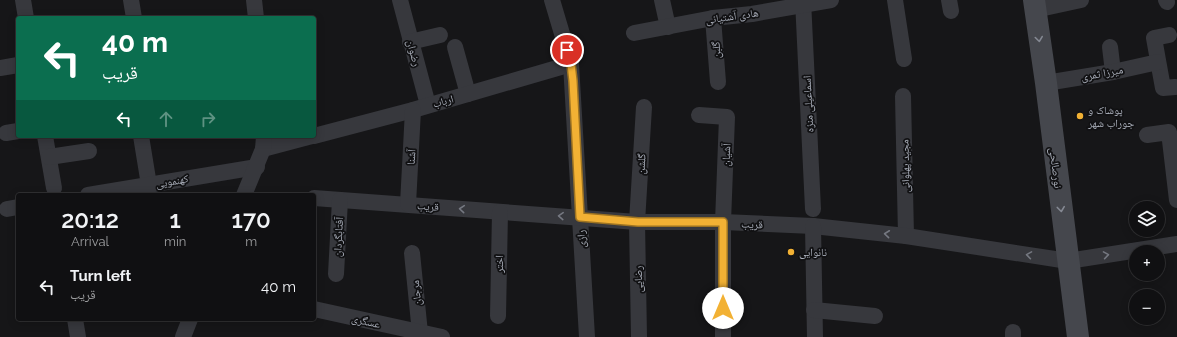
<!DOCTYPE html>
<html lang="en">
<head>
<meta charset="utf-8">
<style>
  :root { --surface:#101012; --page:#1e1e20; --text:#f1f3f6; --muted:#9c9d9f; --line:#303032 }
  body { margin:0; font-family:Raleway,"Noto Naskh Arabic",sans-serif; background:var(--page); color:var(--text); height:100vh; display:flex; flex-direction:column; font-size:15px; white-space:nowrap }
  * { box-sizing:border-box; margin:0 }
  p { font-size:13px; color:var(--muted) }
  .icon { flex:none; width:22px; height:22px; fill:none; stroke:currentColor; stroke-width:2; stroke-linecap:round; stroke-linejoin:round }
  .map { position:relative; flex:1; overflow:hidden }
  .drawer { position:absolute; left:16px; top:193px; width:300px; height:128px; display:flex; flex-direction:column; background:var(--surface); border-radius:4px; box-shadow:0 2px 10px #0003,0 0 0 1px var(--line) }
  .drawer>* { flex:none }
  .hud { position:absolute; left:16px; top:16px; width:300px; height:122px; border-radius:4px; box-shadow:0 2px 10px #0003,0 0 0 1px var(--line); background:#0b6e4f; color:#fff; overflow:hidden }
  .tools { position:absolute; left:1129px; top:201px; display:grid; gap:8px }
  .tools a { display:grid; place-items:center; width:36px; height:36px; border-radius:50%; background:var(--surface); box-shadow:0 2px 10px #0003,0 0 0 1px var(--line); font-size:20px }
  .pin { position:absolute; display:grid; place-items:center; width:34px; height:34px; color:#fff; margin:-17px; border:2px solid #fff; border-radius:50%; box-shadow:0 1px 4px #0007 }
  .me { position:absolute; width:44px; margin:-22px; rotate:0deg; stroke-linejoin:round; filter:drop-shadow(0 0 3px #0008) }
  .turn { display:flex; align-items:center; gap:14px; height:84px; padding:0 20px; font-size:18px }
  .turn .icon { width:52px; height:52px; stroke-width:2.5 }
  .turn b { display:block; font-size:28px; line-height:34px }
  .lanes { display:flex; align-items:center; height:38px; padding:0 20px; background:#0003; justify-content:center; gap:20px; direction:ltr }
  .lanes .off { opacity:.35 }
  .eta { display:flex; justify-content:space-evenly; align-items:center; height:68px; text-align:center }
  .eta b { font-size:24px; font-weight:600; line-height:28px }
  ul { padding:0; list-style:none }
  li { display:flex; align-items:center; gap:12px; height:52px; padding:0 20px }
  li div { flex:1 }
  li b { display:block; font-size:15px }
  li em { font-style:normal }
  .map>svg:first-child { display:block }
</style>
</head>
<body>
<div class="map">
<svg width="1177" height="337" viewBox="0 0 1177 337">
  <rect width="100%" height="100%" fill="#161618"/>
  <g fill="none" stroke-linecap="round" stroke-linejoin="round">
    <g stroke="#37383d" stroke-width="16">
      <polyline points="23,0 26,18"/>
      <polyline points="131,0 134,18"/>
      <polyline points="254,0 256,18"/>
      <polyline points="400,0 428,105"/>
      <polyline points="552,0 571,64 587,337"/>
      <polyline points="662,0 668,27"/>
      <polyline points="803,0 813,209"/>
      <polyline points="895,0 904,59"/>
      <polyline points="949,0 951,11"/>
      <polyline points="1166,0 1167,2"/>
      <polyline points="1035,10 1081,0"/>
      <polyline points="713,18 718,82"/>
      <polyline points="634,33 713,18 752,14 831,0"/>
      <polyline points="1169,35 1154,38 1163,88 1175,87"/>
      <polyline points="410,42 440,35"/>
      <polyline points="455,47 468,94"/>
      <polyline points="1110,47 1113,72"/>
      <polyline points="0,68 18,65"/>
      <polyline points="1046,83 1113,72 1158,62"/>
      <polyline points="903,96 906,236"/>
      <polyline points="699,115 727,117 723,222 723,337"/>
      <polyline points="6,133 18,131"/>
      <polyline points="1147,135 1169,132 1177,200"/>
      <polyline points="45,136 54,188"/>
      <polyline points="141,136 149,185"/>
      <polyline points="314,136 413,110 571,64"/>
      <polyline points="263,149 312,136"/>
      <polyline points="49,157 89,151"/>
      <polyline points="88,195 257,167"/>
      <polyline points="244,195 263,149 264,136"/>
      <polyline points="314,198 637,222 723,222 813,226 906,236 1068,261 1177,244"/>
      <polyline points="408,204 413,110"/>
      <polyline points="7,209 18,207"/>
      <polyline points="813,226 815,337"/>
      <polyline points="412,253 420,333"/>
      <polyline points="336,274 340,200"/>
      <polyline points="314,309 442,337"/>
      <polyline points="814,310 875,316"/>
      <polyline points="498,316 500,212"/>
      <polyline points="75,319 78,337"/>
      <polyline points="183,337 190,319"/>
      <polyline points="639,337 637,222 644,107"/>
      <polyline points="1013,337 1013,332"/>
    </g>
    <polyline stroke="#45474d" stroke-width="22" points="1034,0 1046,83 1078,337"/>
  </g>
  <defs><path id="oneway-chevron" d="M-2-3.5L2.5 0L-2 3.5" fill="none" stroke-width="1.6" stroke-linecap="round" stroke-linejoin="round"/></defs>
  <g stroke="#858993">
    <use href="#oneway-chevron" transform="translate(1039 39) rotate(82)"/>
    <use href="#oneway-chevron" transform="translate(1061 209) rotate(83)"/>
  </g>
  <g stroke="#757881">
    <use href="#oneway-chevron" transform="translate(462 209) rotate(-175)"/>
    <use href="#oneway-chevron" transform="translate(561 216) rotate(-177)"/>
    <use href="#oneway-chevron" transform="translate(887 234) rotate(-174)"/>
    <use href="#oneway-chevron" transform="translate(1029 255) rotate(-171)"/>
    <use href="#oneway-chevron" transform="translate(1106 255) rotate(-9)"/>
  </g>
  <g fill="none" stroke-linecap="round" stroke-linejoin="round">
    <g stroke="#9d7322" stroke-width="10">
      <polyline id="route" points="567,50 571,64 573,81 580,217 638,222 723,222 723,308"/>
    </g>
    <use href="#route" stroke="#f2b134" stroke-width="7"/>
  </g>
  <g fill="#f2b134" stroke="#111113" stroke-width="1.5">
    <circle cx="1080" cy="116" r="4"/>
    <circle cx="791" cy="252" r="4"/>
  </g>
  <g text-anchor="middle" stroke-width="3.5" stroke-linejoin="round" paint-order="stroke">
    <g font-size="11" fill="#a8adb8" stroke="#111113">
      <text transform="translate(732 16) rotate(-8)" y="4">هادی آشتیانی</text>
      <text transform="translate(716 50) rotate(-94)" y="4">گلبن</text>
      <text transform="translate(414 53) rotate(75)" y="4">رضوان</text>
      <text transform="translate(1102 73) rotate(-10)" y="4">میرزا ثمری</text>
      <text transform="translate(443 101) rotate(-16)" y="4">ارباب</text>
      <text transform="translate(808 104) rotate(-93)" y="4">اسماعیلی منزه</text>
      <text transform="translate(726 155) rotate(-87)" y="4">آشیان</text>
      <text transform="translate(411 157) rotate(-87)" y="4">آشنا</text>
      <text transform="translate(641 164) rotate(-87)" y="4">گلشن</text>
      <text transform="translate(905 166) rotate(-91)" y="4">مجید پهلوانی</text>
      <text transform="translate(1056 168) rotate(83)" y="4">نورصالحی</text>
      <text transform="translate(172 181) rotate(-10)" y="4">کهنمویی</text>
      <text transform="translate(428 206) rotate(5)" y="4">قریب</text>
      <text transform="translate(752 224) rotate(2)" y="4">قریب</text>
      <text transform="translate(338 237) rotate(-87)" y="4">آفتابگردان</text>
      <text transform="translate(581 239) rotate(-94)" y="4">رازی</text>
      <text transform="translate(499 264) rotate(-89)" y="4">اختر</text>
      <text transform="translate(638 279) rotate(-91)" y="4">رضایی</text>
      <text transform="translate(416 293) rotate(-96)" y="4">مرجان</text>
      <text transform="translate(366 321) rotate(13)" y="4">عسگری</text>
    </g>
    <g font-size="11" fill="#a8adb8" stroke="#111113" text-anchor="start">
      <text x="1088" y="114">پوشاک و<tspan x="1088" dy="13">جوراب شهر</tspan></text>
      <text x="799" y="256">نانوایی</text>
    </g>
  </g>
</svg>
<div class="tools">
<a><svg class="icon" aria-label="layers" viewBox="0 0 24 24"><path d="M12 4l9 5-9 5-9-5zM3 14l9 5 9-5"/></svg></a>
<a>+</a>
<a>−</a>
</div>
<div class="pin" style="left:567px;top:50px;background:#d93025"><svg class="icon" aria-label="arrive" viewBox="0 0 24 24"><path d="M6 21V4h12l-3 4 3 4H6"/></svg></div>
<svg class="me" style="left:723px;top:308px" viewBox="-20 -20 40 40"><circle r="19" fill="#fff"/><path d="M0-13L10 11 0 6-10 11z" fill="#f2b134"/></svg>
<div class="hud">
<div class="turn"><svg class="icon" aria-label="left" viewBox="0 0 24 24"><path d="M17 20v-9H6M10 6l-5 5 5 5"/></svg><div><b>40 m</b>قریب</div></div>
<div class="lanes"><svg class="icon" aria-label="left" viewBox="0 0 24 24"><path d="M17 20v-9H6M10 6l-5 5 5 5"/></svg><svg class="icon off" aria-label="ahead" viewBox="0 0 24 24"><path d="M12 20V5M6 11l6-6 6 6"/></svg><svg class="icon off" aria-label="right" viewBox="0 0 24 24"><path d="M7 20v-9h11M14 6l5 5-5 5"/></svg></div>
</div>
<section class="drawer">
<div class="eta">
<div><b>20:12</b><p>Arrival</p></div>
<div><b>1</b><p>min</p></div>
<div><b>170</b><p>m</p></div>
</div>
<ul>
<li><svg class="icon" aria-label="left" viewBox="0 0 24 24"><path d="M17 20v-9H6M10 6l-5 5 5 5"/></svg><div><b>Turn left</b><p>قریب</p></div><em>40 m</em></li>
</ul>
</section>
</div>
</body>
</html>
